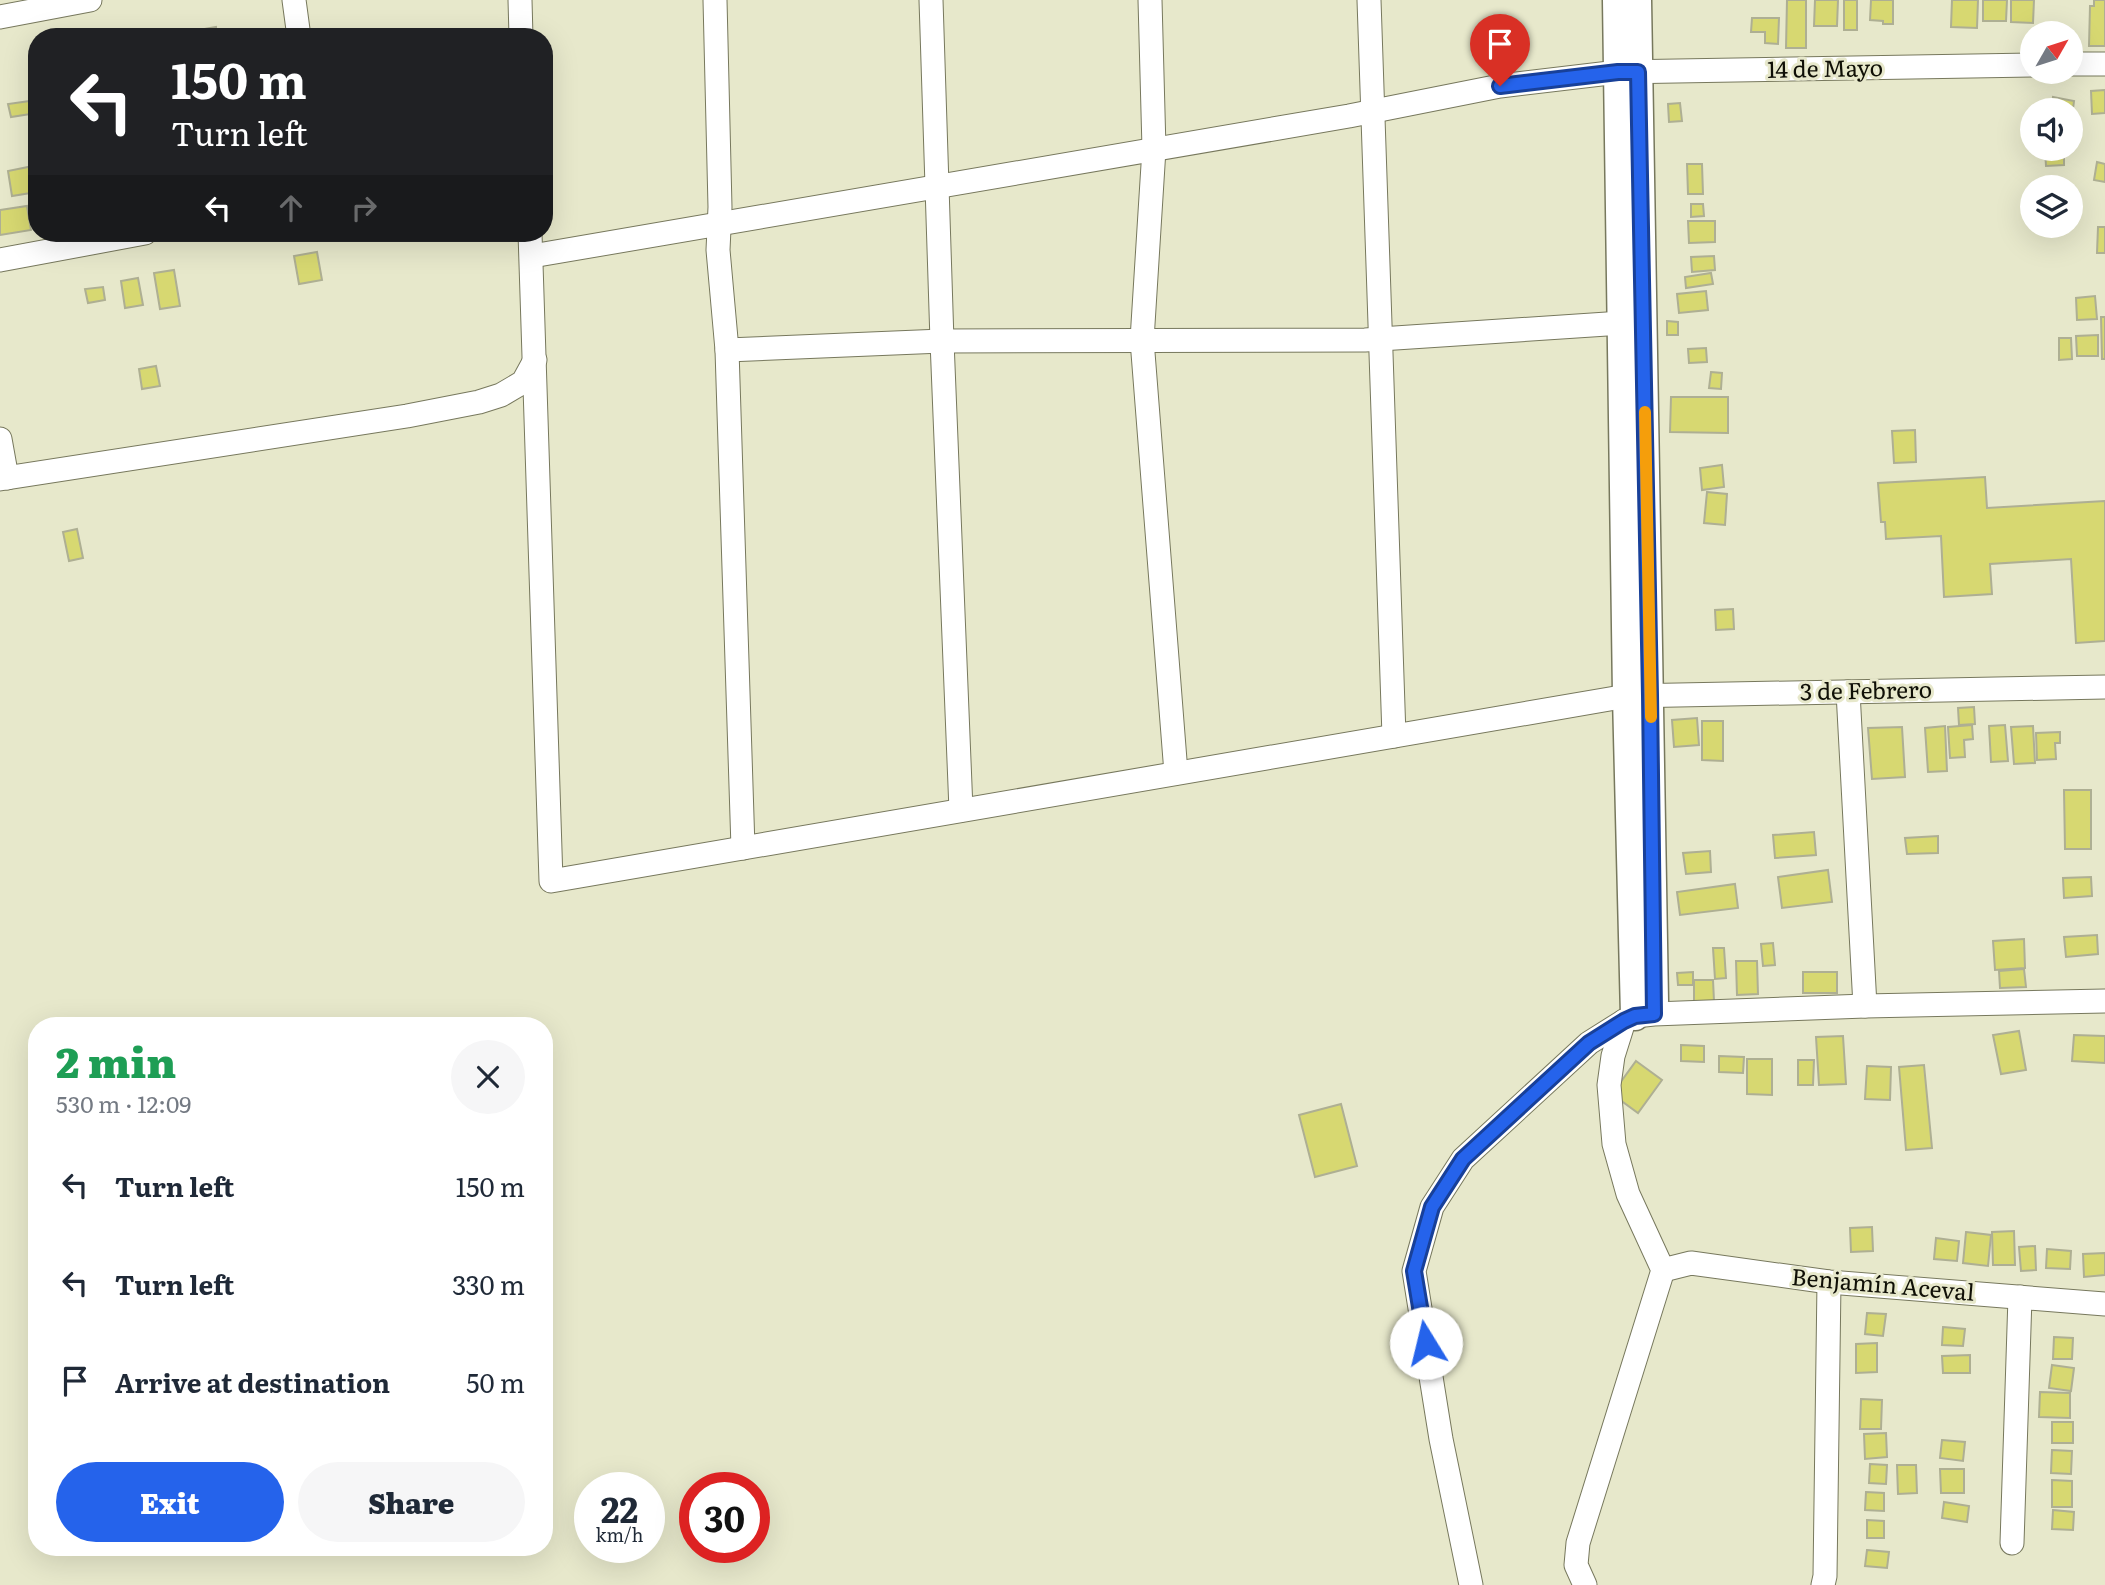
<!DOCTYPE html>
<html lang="en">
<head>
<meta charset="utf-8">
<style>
  :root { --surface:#fff; --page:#f6f6f7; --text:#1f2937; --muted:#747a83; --accent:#2563eb }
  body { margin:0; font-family:Literata,serif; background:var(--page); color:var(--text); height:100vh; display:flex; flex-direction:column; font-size:26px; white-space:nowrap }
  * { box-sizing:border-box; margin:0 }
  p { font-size:23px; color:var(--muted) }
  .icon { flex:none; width:38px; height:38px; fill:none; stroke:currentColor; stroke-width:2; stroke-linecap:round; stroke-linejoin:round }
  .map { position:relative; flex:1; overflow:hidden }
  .drawer { position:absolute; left:28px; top:1017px; width:525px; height:539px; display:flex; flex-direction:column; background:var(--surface); border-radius:28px; box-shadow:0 7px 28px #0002 }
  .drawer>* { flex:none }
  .hud { position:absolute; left:28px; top:28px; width:525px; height:214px; border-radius:28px; box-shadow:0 7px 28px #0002; background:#202124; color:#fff; overflow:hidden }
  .needle { width:46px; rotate:51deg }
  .fabs { position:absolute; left:2020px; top:21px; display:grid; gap:14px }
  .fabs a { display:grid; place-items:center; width:63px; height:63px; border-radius:50%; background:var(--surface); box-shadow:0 7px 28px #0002; font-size:35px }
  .speed { position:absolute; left:574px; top:1472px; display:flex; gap:14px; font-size:35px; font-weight:700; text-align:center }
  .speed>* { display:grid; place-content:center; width:91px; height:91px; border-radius:50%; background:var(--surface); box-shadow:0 7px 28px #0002; line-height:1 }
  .speed small { font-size:18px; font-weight:400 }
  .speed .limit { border:10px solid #d22; background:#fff; color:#111 }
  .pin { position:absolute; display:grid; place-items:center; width:60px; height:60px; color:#fff; margin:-72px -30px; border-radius:50% 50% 50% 0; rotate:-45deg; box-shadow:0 0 7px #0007 }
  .pin .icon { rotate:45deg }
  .me { position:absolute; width:77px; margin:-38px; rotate:351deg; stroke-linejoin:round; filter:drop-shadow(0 0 5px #0008) }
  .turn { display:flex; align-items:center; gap:24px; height:147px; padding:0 28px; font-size:32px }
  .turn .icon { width:91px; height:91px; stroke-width:2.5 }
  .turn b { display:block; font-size:49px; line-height:60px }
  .lanes { display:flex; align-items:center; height:66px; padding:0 28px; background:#0003; justify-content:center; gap:35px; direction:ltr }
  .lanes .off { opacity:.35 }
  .round { display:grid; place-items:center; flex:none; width:74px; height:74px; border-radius:37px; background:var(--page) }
  .head { display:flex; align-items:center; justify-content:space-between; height:119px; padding:0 28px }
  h1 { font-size:42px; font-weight:800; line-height:52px; color:#1e9e55 }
  .cta { display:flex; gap:14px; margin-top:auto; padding:14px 28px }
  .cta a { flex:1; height:80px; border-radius:42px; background:var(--accent); color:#fff; font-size:28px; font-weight:800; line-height:80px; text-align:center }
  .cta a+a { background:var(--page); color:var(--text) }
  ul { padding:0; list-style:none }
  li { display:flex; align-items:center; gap:21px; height:98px; padding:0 28px }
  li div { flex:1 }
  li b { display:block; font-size:26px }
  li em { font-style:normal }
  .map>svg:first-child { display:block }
</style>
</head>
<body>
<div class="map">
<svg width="2105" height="1585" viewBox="0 0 2105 1585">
  <rect width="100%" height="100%" fill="#e7e8cb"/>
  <g fill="#d7d871" stroke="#aeaf93" stroke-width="2">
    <polygon points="1787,0 1806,0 1806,48 1786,48"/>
    <polygon points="1815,0 1838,0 1837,26 1814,26"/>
    <rect x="1844" y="0" width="13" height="30"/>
    <polygon points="1871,0 1893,0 1893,24 1883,24 1883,21 1870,20"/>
    <polygon points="1952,0 1978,0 1977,28 1951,27"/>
    <polygon points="1983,0 2007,0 2006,21 1983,21"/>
    <polygon points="2011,0 2034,0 2033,23 2011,22"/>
    <polygon points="2094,0 2105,0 2105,46 2089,46 2090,6 2094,6"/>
    <polygon points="1752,18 1779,18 1778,44 1765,43 1765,32 1751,32"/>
    <polygon points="216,27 217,37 195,37 193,31"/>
    <polygon points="2105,90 2105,113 2092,114 2091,91"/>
    <polygon points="2053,97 2074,101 2072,117 2070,110 2051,110"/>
    <polygon points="37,100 37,113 11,117 8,104"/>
    <polygon points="1680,103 1682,121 1669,122 1668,104"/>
    <polygon points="2045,149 2064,149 2064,165 2046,166"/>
    <polygon points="2097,162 2105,164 2105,182 2094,180"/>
    <polygon points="1687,164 1702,164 1703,194 1688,194"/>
    <polygon points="33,166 37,192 12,196 8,171"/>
    <polygon points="1691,204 1703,204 1704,216 1691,217"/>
    <polygon points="27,206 31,230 0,235 0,210"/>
    <polygon points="1688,221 1715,221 1715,242 1689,243"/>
    <polygon points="2098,227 2105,227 2105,253 2097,253"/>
    <polygon points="317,252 322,280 299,284 294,256"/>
    <polygon points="1714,256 1715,270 1692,272 1691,257"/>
    <polygon points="174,270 180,306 160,309 154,273"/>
    <polygon points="1711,273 1713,284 1686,288 1685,277"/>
    <polygon points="138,278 143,305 125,308 121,281"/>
    <polygon points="103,287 105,300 88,303 85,289"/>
    <polygon points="1706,291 1708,310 1679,313 1677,294"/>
    <polygon points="2095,296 2097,319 2077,320 2076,298"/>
    <polygon points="2101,317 2105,317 2105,359 2102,359"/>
    <polygon points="1667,321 1678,322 1678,335 1667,335"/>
    <polygon points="2098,335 2098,356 2077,356 2076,336"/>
    <polygon points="2059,338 2071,338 2072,359 2059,360"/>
    <polygon points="1706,348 1707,362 1689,363 1688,349"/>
    <polygon points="156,366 160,386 142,389 139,369"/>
    <polygon points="1711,372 1722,373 1721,389 1709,388"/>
    <polygon points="1671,397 1728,397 1728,433 1670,432"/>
    <polygon points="1915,430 1916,462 1894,463 1892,431"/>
    <polygon points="1722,465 1724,487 1702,490 1700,468"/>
    <polygon points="1985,477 1987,508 2105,501 2105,641 2076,643 2071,559 1990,564 1992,594 1944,597 1941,536 1886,539 1885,522 1881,522 1878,483"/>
    <polygon points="1707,492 1727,494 1725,525 1704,523"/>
    <polygon points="77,529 83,558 69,561 63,532"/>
    <polygon points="1733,609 1734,629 1716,630 1715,610"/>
    <polygon points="1974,707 1975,724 1959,725 1958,708"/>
    <polygon points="1697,718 1699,745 1674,747 1672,720"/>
    <polygon points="1702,721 1723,721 1723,761 1702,760"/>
    <polygon points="1972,725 1973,739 1964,740 1965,757 1950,758 1948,727"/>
    <polygon points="2005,725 2008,761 1991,762 1989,726"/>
    <polygon points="1945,726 1947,771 1928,772 1925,728"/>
    <polygon points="2033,726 2035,763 2014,764 2011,727"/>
    <polygon points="1902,727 1905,777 1872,779 1868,728"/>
    <polygon points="2060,732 2060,743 2055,743 2056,759 2037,760 2036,733"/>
    <polygon points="2064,790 2091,790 2091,849 2065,849"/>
    <polygon points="1814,832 1816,855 1775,858 1773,835"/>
    <polygon points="1938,836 1938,853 1907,854 1905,838"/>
    <polygon points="1710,851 1711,872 1686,874 1683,853"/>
    <polygon points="1828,870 1832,902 1782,908 1778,877"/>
    <polygon points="2091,877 2092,896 2064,898 2063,878"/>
    <polygon points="1735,884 1738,908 1680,915 1677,892"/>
    <polygon points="2097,935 2098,954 2066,957 2064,937"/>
    <polygon points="2024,939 2025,968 1995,970 1993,941"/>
    <polygon points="1773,943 1775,965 1763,966 1761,944"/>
    <polygon points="1713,948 1724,948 1726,978 1715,979"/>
    <polygon points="1736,961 1757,961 1758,994 1737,995"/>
    <polygon points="2024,969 2026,987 2000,988 1999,971"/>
    <polygon points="1693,972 1693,985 1678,985 1677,973"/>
    <rect x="1803" y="972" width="34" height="21"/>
    <polygon points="1694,980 1713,980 1714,1001 1694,1002"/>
    <polygon points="2019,1031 2026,1070 2001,1074 1993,1035"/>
    <polygon points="2074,1035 2105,1036 2105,1063 2072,1061"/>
    <polygon points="1843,1036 1846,1084 1819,1085 1816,1037"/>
    <polygon points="1681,1045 1704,1046 1704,1062 1681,1061"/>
    <polygon points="1719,1056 1744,1057 1743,1073 1719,1072"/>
    <polygon points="1747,1059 1772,1059 1772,1095 1747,1094"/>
    <polygon points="1798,1060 1814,1060 1813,1085 1798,1085"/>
    <polygon points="1636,1061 1662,1080 1638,1113 1612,1094"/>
    <polygon points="1924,1065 1932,1148 1906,1150 1899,1067"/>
    <polygon points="1867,1066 1891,1067 1890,1100 1865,1099"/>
    <polygon points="1341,1104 1357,1166 1315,1177 1299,1115"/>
    <polygon points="1872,1227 1873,1251 1851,1252 1850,1228"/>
    <polygon points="2014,1231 2015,1265 1993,1265 1992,1232"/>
    <polygon points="1966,1232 1991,1235 1988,1266 1963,1263"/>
    <polygon points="1936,1238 1959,1241 1957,1261 1934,1259"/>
    <polygon points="2035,1246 2036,1270 2021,1271 2019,1247"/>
    <polygon points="2047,1249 2071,1251 2070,1269 2046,1268"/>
    <polygon points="2105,1253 2105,1275 2084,1277 2083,1254"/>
    <polygon points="1867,1313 1886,1314 1883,1336 1865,1334"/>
    <polygon points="1943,1327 1965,1329 1963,1346 1942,1345"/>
    <polygon points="2054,1337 2073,1338 2072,1359 2053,1359"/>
    <polygon points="1877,1343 1877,1372 1856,1373 1856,1344"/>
    <polygon points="1970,1355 1970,1373 1943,1373 1942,1356"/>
    <polygon points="2052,1365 2074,1368 2071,1391 2049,1388"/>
    <polygon points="2040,1392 2070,1393 2070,1418 2039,1417"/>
    <polygon points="1861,1399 1882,1400 1881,1429 1860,1429"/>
    <rect x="2052" y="1422" width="21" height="21"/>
    <polygon points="1886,1433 1887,1457 1865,1459 1864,1434"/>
    <polygon points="1942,1440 1965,1442 1963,1461 1940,1458"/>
    <polygon points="2052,1450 2072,1451 2071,1474 2051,1473"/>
    <polygon points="1870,1464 1887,1465 1886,1484 1869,1483"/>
    <polygon points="1897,1465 1916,1465 1917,1493 1898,1494"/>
    <polygon points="1940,1469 1964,1469 1964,1493 1941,1493"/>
    <polygon points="2052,1480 2072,1481 2072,1507 2052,1507"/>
    <polygon points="1866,1492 1884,1493 1884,1511 1865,1510"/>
    <polygon points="1944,1502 1969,1506 1967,1522 1942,1518"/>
    <polygon points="2053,1510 2074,1512 2073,1530 2052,1529"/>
    <polygon points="1867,1520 1884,1521 1884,1538 1867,1538"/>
    <polygon points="1867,1550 1889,1552 1887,1568 1865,1566"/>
  </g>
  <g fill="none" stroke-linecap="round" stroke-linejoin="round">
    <g stroke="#77785d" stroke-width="25">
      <g id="minor">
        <polyline points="294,0 299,37"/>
        <polyline points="520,0 521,37"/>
        <polyline points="715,0 720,207 718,250 727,350 743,848"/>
        <polyline points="931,0 942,341 961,810"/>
        <polyline points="1150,0 1154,149 1142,340 1176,773"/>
        <polyline points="1369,0 1394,736"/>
        <polyline points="0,17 90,0"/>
        <polyline points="2070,64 2105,64"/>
        <polyline points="530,233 551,881 1627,696 2105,687"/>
        <polyline points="532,256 1349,116 1500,86 1618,72 2032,65"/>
        <polyline points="0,260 145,233"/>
        <polyline points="727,350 942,341 1365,340 1622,323"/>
        <polyline points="0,439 7,478"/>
        <polyline points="0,479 407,416 479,402 501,395 523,382 535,360"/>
        <polyline points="1848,692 1865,1006"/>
        <polyline points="1663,1270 1691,1263 1829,1282 2105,1304"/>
        <polyline points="2012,1543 2020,1297"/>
        <polyline points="1471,1585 1441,1439 1414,1271 1432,1207 1463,1159 1589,1043 1624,1021 1635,1016 1654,1014 1865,1006 2105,1001"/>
        <polyline points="1585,1585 1576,1565 1578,1543 1663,1270 1628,1194 1614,1144 1609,1085 1613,1056 1624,1021"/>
        <polyline points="1823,1585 1825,1576 1829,1282"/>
      </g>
    </g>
    <g stroke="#77785d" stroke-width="31">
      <g id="tertiary">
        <polyline points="1617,0 1627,696 1635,1016"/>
        <polyline points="1637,0 1654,1001"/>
      </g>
    </g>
    <use href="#minor" stroke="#fff" stroke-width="23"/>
    <use href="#tertiary" stroke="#fff" stroke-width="28"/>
  </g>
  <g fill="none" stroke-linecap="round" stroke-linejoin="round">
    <g stroke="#184099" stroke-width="18">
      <polyline id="route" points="1426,1343 1414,1271 1432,1207 1463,1159 1589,1043 1624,1021 1635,1016 1654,1014 1650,695 1638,72 1618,72 1500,86"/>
    </g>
    <use href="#route" stroke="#2563eb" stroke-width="12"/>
    <polyline stroke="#f59e0b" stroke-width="12" points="1645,412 1651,717"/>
  </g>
  <g text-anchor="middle" stroke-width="6" stroke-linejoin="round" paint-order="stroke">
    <g font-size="23" fill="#0f0f06" stroke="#e7e8cb">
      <text transform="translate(1825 69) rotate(-1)" y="8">14 de Mayo</text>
      <text transform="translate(1866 691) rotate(-1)" y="8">3 de Febrero</text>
      <text transform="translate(1883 1285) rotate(5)" y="8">Benjamín Aceval</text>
    </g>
  </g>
</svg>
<div class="fabs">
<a><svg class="needle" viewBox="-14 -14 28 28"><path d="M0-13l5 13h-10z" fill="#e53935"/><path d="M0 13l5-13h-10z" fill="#747a83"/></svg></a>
<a><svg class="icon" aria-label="sound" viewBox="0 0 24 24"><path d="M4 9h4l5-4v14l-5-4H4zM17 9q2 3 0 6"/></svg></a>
<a><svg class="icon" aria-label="layers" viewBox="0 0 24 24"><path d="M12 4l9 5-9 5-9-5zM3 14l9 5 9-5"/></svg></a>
</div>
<div class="speed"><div>22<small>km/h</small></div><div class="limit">30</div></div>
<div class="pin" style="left:1500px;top:86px;background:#d93025"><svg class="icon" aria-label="arrive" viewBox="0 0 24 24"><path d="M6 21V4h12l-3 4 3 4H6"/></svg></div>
<svg class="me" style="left:1426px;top:1343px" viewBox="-20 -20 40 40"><circle r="19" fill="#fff"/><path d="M0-13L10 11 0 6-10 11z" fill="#2563eb"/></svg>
<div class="hud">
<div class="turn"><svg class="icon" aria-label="left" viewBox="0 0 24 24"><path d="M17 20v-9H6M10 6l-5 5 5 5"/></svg><div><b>150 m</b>Turn left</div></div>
<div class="lanes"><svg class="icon" aria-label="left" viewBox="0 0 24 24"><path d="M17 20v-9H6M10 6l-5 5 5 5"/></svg><svg class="icon off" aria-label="ahead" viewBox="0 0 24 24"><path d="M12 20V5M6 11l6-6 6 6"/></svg><svg class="icon off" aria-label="right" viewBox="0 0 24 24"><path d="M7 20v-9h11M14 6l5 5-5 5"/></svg></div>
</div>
<section class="drawer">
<div class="head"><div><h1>2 min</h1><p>530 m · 12:09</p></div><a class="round"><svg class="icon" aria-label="close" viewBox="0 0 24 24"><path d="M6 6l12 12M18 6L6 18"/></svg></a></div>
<ul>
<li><svg class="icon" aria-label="left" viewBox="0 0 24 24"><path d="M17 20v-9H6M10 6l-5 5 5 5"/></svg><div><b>Turn left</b></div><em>150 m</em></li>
<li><svg class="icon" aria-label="left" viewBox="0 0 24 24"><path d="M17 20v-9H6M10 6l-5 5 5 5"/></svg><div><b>Turn left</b></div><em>330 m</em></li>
<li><svg class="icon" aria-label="arrive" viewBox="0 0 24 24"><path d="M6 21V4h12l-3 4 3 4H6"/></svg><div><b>Arrive at destination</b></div><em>50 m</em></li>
</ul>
<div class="cta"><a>Exit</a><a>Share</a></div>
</section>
</div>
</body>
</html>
